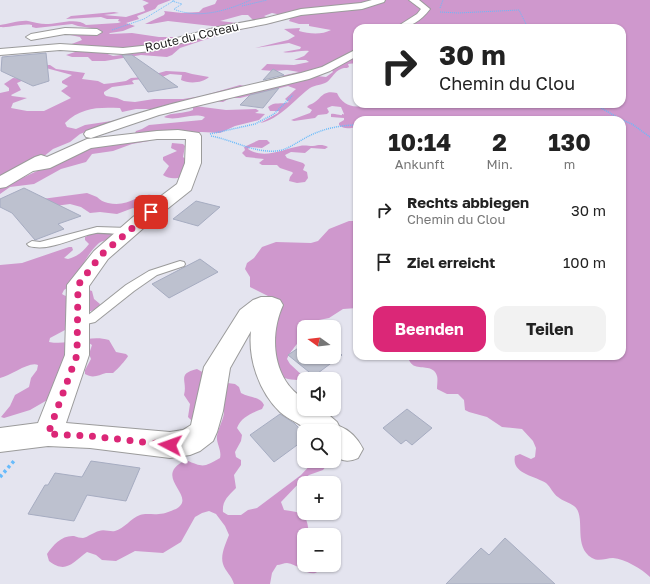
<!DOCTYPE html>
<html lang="de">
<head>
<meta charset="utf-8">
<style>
  :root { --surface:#fff; --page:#f2f2f2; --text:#222; --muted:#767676; --accent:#db2777 }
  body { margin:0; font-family:"Golos Text",sans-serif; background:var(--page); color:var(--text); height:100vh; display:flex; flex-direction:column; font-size:15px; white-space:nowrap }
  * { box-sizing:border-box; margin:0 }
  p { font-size:13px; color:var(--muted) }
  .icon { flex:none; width:22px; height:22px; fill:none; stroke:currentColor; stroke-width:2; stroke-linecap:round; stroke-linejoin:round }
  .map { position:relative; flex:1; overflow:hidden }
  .sheet { position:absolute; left:353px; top:116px; width:273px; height:244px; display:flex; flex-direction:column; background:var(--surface); border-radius:12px; box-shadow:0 1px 3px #0004 }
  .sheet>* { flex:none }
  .hud { position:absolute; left:353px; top:24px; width:273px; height:84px; border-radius:12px; box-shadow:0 1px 3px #0004; background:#fff; color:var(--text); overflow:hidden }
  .needle { width:26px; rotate:285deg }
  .controls { position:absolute; left:297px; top:320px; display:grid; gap:8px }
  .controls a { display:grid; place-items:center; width:44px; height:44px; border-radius:8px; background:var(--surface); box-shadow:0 1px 3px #0004; font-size:20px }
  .pin { position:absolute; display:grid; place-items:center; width:34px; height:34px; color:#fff; margin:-17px; border-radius:8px; box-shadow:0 2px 6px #0006 }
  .me { position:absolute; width:44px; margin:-22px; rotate:274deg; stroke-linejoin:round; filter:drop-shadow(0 0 3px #0008) }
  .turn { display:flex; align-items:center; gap:14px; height:84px; padding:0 20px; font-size:18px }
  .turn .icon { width:52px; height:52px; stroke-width:2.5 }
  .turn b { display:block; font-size:28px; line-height:34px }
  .eta { display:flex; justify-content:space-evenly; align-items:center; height:68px; text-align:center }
  .eta b { font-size:24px; font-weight:700; line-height:28px }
  .primary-button { display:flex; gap:8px; margin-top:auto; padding:8px 20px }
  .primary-button a { flex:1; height:46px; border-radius:12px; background:var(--accent); color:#fff; font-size:16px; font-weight:700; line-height:46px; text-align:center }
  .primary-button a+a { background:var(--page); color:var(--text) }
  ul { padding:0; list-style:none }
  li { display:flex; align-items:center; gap:12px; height:52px; padding:0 20px }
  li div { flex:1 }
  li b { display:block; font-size:15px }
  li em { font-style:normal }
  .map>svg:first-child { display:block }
</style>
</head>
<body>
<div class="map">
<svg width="650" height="584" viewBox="0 0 650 584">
  <rect width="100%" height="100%" fill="#e4e4ef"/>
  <g fill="#cf98cd">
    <path d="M142 0H171L158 5 155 9 137 16 139 19 126 23 135 26 123 31 110 33 109 34 132 33 159 37H178L181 38 150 45 127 49 69 45 82 40 80 37 70 35V34L91 30V28L78 26 72 24 36 28 32 27V25C21 23 11 28 0 27V25C8 24 21 20 28 21 34 22 40 24 46 24 57 24 77 17 86 25L118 23 121 22 118 21 119 19H107L101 17 66 19 71 16 114 12 119 13 104 15 126 17 145 11 143 6 149 3Z"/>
    <path d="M217 0H650V577C642 569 625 559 613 558 606 558 599 562 592 558 572 546 587 516 574 506 569 502 562 501 558 497 553 494 551 487 546 483 535 476 511 474 515 456L520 454 531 459 535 457 536 448 533 441 522 429 502 427 487 417 469 412 465 410 464 400 458 394H447L437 389C437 385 438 379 437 376 434 365 422 369 415 366 411 365 409 360 407 356H622V120H357V127C351 128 344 130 339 125V123L344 120V118L331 117V114C336 113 341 117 344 114L341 107 332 106 327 108 329 112 327 114 318 115 315 118 294 121 291 120 310 113 312 110 307 107 309 105C322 101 320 89 337 93 342 105 355 110 367 104H622V28H357V63L348 64 349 67C346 69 344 67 341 69 335 71 332 78 327 82 322 85 315 85 310 88 296 98 279 120 260 123L278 113 279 111H270L268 107C275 101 281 105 289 102L285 99 296 89 288 86 240 98H230L223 102 213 101 164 109H136L122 112 120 108C99 107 81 107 65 123L67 127 76 129 85 125 118 120 80 134 70 142 53 149 43 157 20 179 86 148 149 139V141L132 144 113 151 92 154 86 162 61 169 34 184 10 187 0 194V93L9 91V88L4 84 13 78 26 79 17 83 21 90 11 95 12 96 27 98 13 103 11 108 27 111H44L71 98 61 91 68 86 62 83V81L72 75 46 68 47 65H50L56 69 85 73 82 79 98 81 104 84 113 83 126 81 131 78 145 77 166 71 185 72 192 74 209 77C203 83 189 84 181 80L182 75 170 74 162 77 134 80 132 81 134 84 112 87 104 92V94L106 96 117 98 124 101 135 102 154 99H183L202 96 240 85 249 87 317 76 326 77 333 72 331 69 290 77 281 76 299 72 287 70 274 71 261 70 267 64 294 65 309 62 306 60H294L304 56 309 51C300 50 291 54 283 52L300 49 301 47 289 43 255 48 288 40 295 36 284 29 300 28 299 31C309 34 322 35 331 30L309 26V24H299L289 21 291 17 272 13 264 16 269 18 253 20 248 15H242L220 21 237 23 246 22 221 27 168 21 151 24H145L164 15 165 13 164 11 182 13 199 12 203 8 215 4Z"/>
    <polygon points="268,22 273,23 228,32 180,48 172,55 167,57 141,55 105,61 92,61 88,57 72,57 66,55 75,52 102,52 113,56 137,53 170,47 182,42 192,41 210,35"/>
    <path d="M195 106 226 110 256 109 259 111 255 113 265 114 259 120 235 126 220 133 202 132 135 133 136 131 142 129 149 125 202 120 205 117C191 112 177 122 164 117 171 112 184 114 193 110V107Z"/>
    <path d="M259 140H267L270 143 262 148 250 147 248 149C264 160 283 149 300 146 304 145 308 146 313 146 319 145 322 144 328 147L325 149 311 148 305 153 291 152 285 155 287 158 303 163 305 165 303 170 307 172 308 178 305 182 297 183 289 181 290 177 293 173 292 172 280 168 277 165H262L259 163 264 159 246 157 242 153 245 150 244 147Z"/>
    <path d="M172 143 183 144 185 146 183 157 189 162 182 177C175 179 169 179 163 175L169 166 163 160V157L177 151 171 148Z"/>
    <path d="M87 193 97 197C100 200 103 202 108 203 129 208 139 193 151 195 152 195 157 197 157 198L147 208 140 211 133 208 117 214 100 212 90 213 81 207 70 204 55 206 42 199Z"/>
    <path d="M349 221H357V308L343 309 329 318 314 321 307 327H304C304 340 292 347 287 359L290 364 304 377 301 380C292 380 284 379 275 374L270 297 250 287V277L245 269 247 263 254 258 262 247 276 242 311 243 318 241 329 229Z"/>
    <path d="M96 232 114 233 116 235C110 241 105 239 99 243 88 253 80 268 76 282L64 290 62 294C69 300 81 293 89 290L92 291 94 299 100 304 98 309 87 312 67 311 65 330 50 338 49 342C70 346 89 334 109 340L116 352 126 354 128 356C127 359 115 372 113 373 111 373 108 373 106 373 99 375 93 379 85 374V370L91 359 89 354 92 345 89 343 56 395 30 410 4 418 1 417 10 406 15 395 29 387 31 378 37 370 38 365C29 361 11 376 0 378V265L22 263 69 247H72L73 250 64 258 68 259C78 256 83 252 89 244L85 240V237Z"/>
    <path d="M197 369 220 382 235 384 239 387 241 393C249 398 260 396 264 405L262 409C252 413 241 417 237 428L242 435 241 441 235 452 236 457 241 460V465L234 475 236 488C228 496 222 501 223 512L228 515H241L248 510 257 508 301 475 314 461H330L323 470 309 475 302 480 281 502 284 510C304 513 307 513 309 535H304V565H323C313 584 302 565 287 563 284 563 280 565 277 565L272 573 270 584H234C232 576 225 571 223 564 220 555 226 543 229 535L225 526 216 514 209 511 202 513 195 517 181 542 163 553 135 551 116 561 102 560 96 555 87 552C72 563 66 574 49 561L47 554C53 545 62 535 74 536 77 537 80 538 83 538 88 537 94 532 99 531 104 529 110 532 115 531 124 529 131 518 140 515 146 513 153 515 159 514 165 514 170 511 176 509 199 496 150 477 186 460 204 468 204 467 220 458 222 450 216 443 217 436 219 424 227 416 223 404L197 419 191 420 188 417 190 404 184 395C188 381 176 374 197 369Z"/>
  </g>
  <g fill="#bdc1cf" stroke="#a6acc1">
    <polygon points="46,53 49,81 33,86 1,71 2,57"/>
    <polygon points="122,55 132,55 178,87 148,92"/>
    <polygon points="273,69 284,75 263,80"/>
    <polygon points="279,88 263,108 240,105 250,95"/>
    <polygon points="24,188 81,216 58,224 64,229 35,240 12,213 0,207 0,199"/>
    <polygon points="196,201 220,207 198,226 173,219"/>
    <polygon points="200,259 218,272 169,298 152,284"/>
    <polygon points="304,344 304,357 334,357 334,349 342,355 314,376 288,355"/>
    <polygon points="407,409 432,428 412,445 406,440 401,444 383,428"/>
    <polygon points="280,414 294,423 304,433 304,440 274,462 250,435"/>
    <polygon points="91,461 140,468 126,501 87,495 74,521 28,514 45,485 48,485 55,473 82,477"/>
    <polygon points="505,538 555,584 446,584 481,548 489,555"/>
  </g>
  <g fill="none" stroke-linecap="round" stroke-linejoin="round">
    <g stroke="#9b9b9b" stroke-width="2">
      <g id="lane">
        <path d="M97 227 128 228 133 231C127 237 105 232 96 233 74 237 50 252 29 246L27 244 32 241 40 242Z"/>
        <polygon points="180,261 184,262 185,264 184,266 157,275 134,291 95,322 78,326 74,325 72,322 74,319 87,316 126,285 149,271"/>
      </g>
    </g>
    <g stroke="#9b9b9b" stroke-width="2">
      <g id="street">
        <polygon points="372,0 385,0 384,2 362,9 301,15 266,24 219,33 151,51 123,54 60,50 0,55 0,49 60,44 123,48 151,45 218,27 266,18 301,9 361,3"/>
        <path d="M409 0H419L430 9C421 21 410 28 395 28L417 14 421 9Z"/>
        <polygon points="65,28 97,29 102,32 97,35 65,34 31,40 26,37 31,34"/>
        <path d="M357 49V56L330 71 309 79 159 115 91 138 86 137 84 134 86 131C155 105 229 90 301 73L322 67Z"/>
        <path d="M178 130 199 133 201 136V163L191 190 147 225 108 259 89 286V355L66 423 170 432 183 430 191 425 204 367 240 310 253 300 261 297H272L280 300 283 305C269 336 272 379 304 399V409H322L337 422 339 426C350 430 358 439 363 449L358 458C349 462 342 462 334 455V431H308C300 423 289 420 280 412 259 392 248 359 251 331L230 368 223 411 217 432 213 441 200 451 190 455 170 458 90 448 48 446 0 452V428L38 423 65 355 67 285 94 251 133 217 177 184 185 163 186 139H157L91 148 50 168 33 171 6 187 0 188V176L35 157 41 155 47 157 87 139 157 131Z"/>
      </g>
    </g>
    <g stroke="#68bbfb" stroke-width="1" stroke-dasharray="1 1" stroke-linecap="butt">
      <path d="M172 1 182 4 174 9 176 10C201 19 228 10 251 0"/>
      <polyline points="242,6 267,0"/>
      <polyline points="440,8 443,0"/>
      <polyline points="440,12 458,13 519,10 528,28"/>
      <polyline points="112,30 144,19 175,0"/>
    </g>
    <g stroke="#68bbfb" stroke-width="1.5" stroke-dasharray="1 1" stroke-linecap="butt">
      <polyline points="594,104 622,120"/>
      <polyline points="622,120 632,124 650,137"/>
      <polyline points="210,134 255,124 274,114 293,95"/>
      <path d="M211 136C233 140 254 153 276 151 288 150 297 142 307 137 322 129 340 125 357 125"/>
    </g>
    <polyline stroke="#68bbfb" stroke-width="3.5" stroke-dasharray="3 3" stroke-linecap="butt" points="0,477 14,461"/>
    <use href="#lane" fill="#fff" fill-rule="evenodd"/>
    <use href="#street" fill="#fff" fill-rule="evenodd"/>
  </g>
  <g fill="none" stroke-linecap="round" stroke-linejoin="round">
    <polyline stroke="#db2777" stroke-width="7" stroke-dasharray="0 12.6" points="151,212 101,255 78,285 77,355 48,434 90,436 170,445"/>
  </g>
  <g text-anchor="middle" stroke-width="3" stroke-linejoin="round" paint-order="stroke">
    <g font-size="12" fill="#1e1e1e" stroke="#fff">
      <text transform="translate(192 37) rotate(-13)" y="4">Route du Coteau</text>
    </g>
  </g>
</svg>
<div class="controls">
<a><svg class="needle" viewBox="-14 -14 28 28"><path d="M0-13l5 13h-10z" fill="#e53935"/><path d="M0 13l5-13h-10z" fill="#767676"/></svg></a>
<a><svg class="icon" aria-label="sound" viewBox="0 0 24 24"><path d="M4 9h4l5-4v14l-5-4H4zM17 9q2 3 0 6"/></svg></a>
<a><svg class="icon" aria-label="search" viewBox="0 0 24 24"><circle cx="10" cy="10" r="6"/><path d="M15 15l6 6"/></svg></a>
<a>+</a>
<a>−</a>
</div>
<div class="pin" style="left:151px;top:212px;background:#d93025"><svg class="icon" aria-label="arrive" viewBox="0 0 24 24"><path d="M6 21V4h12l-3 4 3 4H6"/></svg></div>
<svg class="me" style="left:170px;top:445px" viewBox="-20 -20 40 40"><path d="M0-17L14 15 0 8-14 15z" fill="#db2777" stroke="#fff" stroke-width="4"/></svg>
<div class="hud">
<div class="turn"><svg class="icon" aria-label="right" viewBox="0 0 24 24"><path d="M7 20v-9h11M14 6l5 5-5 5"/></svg><div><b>30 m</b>Chemin du Clou</div></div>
</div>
<section class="sheet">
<div class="eta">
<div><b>10:14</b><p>Ankunft</p></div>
<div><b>2</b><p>Min.</p></div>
<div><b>130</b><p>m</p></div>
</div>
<ul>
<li><svg class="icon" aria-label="right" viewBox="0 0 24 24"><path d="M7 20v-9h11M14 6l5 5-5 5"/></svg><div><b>Rechts abbiegen</b><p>Chemin du Clou</p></div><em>30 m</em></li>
<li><svg class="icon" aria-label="arrive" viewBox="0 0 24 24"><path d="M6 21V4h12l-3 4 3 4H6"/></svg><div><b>Ziel erreicht</b></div><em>100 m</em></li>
</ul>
<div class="primary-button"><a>Beenden</a><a>Teilen</a></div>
</section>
</div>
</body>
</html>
